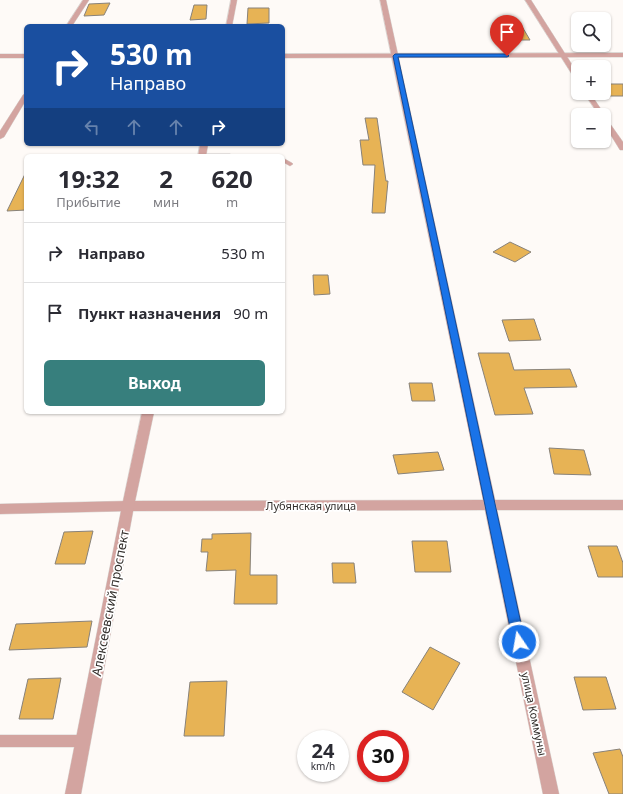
<!DOCTYPE html>
<html lang="ru">
<head>
<meta charset="utf-8">
<style>
  :root { --surface:#fff; --page:#f2f2f3; --text:#2b2b33; --muted:#7c7c81; --line:#e1e1e2; --accent:#377f7d }
  body { margin:0; font-family:"Noto Sans",sans-serif; background:var(--page); color:var(--text); height:100vh; display:flex; flex-direction:column; font-size:15px; white-space:nowrap }
  * { box-sizing:border-box; margin:0 }
  p { font-size:13px; color:var(--muted) }
  .icon { flex:none; width:22px; height:22px; fill:none; stroke:currentColor; stroke-width:2; stroke-linecap:round; stroke-linejoin:round }
  .map { position:relative; flex:1; overflow:hidden }
  .panel { position:absolute; left:24px; top:154px; width:261px; height:260px; display:flex; flex-direction:column; background:var(--surface); border-radius:6px; box-shadow:0 1px 3px #0004 }
  .panel>* { flex:none }
  .guide { position:absolute; left:24px; top:24px; width:261px; height:122px; border-radius:6px; box-shadow:0 1px 3px #0004; background:#1a4fa0; color:#fff; overflow:hidden }
  .controls { position:absolute; left:571px; top:12px; display:grid; gap:8px }
  .controls a { display:grid; place-items:center; width:40px; height:40px; border-radius:6px; background:var(--surface); box-shadow:0 1px 3px #0004; font-size:20px }
  .speed { position:absolute; left:297px; top:730px; display:flex; gap:8px; font-size:20px; font-weight:700; text-align:center }
  .speed>* { display:grid; place-content:center; width:52px; height:52px; border-radius:50%; background:var(--surface); box-shadow:0 1px 3px #0004; line-height:1 }
  .speed small { font-size:10px; font-weight:400 }
  .speed .limit { border:6px solid #d22; background:#fff; color:#111 }
  .pin { position:absolute; display:grid; place-items:center; width:34px; height:34px; color:#fff; margin:-41px -17px; border-radius:50% 50% 50% 0; rotate:-45deg; box-shadow:0 0 4px #0007 }
  .pin .icon { rotate:45deg }
  .me { position:absolute; width:44px; margin:-22px; rotate:348deg; stroke-linejoin:round; filter:drop-shadow(0 0 3px #0008) }
  .turn { display:flex; align-items:center; gap:14px; height:84px; padding:0 20px; font-size:18px }
  .turn .icon { width:52px; height:52px; stroke-width:2.5 }
  .turn b { display:block; font-size:28px; line-height:34px }
  .lanes { display:flex; align-items:center; height:38px; padding:0 20px; background:#0003; justify-content:center; gap:20px; direction:ltr }
  .lanes .off { opacity:.35 }
  .eta { display:flex; justify-content:space-evenly; align-items:center; height:68px; text-align:center }
  .eta b { font-size:24px; font-weight:700; line-height:28px }
  .action { display:flex; gap:8px; margin-top:auto; padding:8px 20px }
  .action a { flex:1; height:46px; border-radius:6px; background:var(--accent); color:#fff; font-size:16px; font-weight:700; line-height:46px; text-align:center }
  ul { padding:0; list-style:none }
  li { display:flex; align-items:center; gap:12px; height:60px; padding:0 20px; border-top:1px solid var(--line) }
  li div { flex:1 }
  li b { display:block; font-size:15px }
  li em { font-style:normal }
  .map>svg:first-child { display:block }
</style>
</head>
<body>
<div class="map">
<svg width="623" height="794" viewBox="0 0 623 794">
  <rect width="100%" height="100%" fill="#fefaf7"/>
  <g fill="#e7b355" stroke="#88827a">
    <polygon points="110,3 104,15 84,16 89,4"/>
    <polygon points="194,5 207,5 206,19 190,20"/>
    <polygon points="248,8 269,8 269,23 247,24"/>
    <polygon points="507,23 520,23 530,40 516,40"/>
    <rect x="604" y="84" width="19" height="12"/>
    <polygon points="365,118 377,118 386,181 388,181 385,213 372,213 375,165 363,165 360,140 369,140"/>
    <polygon points="26,172 26,210 7,211"/>
    <polygon points="510,242 531,252 515,262 493,252"/>
    <polygon points="313,275 328,275 330,294 314,295"/>
    <polygon points="534,319 541,340 509,341 502,320"/>
    <polygon points="478,353 509,353 514,370 570,369 577,387 524,388 533,414 495,415"/>
    <polygon points="409,383 432,383 435,401 412,401"/>
    <polygon points="549,448 584,450 591,475 554,474"/>
    <polygon points="438,452 444,470 398,474 393,455"/>
    <polygon points="93,531 85,564 55,564 64,532"/>
    <polygon points="251,533 250,575 277,575 277,604 234,604 236,570 206,571 208,552 201,552 202,539 212,539 212,534"/>
    <polygon points="412,541 447,541 451,572 415,572"/>
    <polygon points="588,546 617,546 623,563 623,577 598,577"/>
    <polygon points="332,563 354,563 356,583 333,583"/>
    <polygon points="92,621 87,647 9,650 16,624"/>
    <polygon points="430,647 460,663 433,710 402,692"/>
    <polygon points="574,677 606,677 616,709 583,710"/>
    <polygon points="61,678 53,719 19,719 28,679"/>
    <polygon points="227,681 224,736 184,736 190,682"/>
    <polygon points="620,749 623,757 623,794 609,794 593,753"/>
  </g>
  <g fill="none" stroke-linecap="round" stroke-linejoin="round">
    <g stroke="#d9d5d2" stroke-width="1">
      <g id="service">
        <polygon points="202,154 230,154 233,156 199,156"/>
        <polygon points="283,158 292,163 293,164 290,166 283,162"/>
        <polygon points="0,735 84,735 88,737 90,741 88,745 84,747 0,747"/>
      </g>
    </g>
    <g stroke="#d9d5d2" stroke-width="1">
      <g id="minor">
        <polygon points="83,0 89,0 72,26 66,26"/>
        <polygon points="231,0 237,0 232,26 226,26"/>
        <polygon points="380,0 386,0 495,500 623,500 623,510 497,510 559,794 543,794 485,510 128,511 0,514 0,504 128,501 483,500"/>
        <polygon points="525,0 531,0 578,74 578,81 575,79"/>
        <polygon points="26,93 26,100 4,137 0,139 0,131 23,95"/>
        <polygon points="584,93 590,93 605,115 604,116 604,115 599,115"/>
        <polygon points="604,117 606,118 623,142 623,150 620,150 604,124"/>
      </g>
    </g>
    <g stroke="#d9d5d2" stroke-width="1">
      <g id="tertiary">
        <polygon points="623,53 623,57 283,58 283,54"/>
        <rect x="0" y="54" width="26" height="4"/>
        <polygon points="200,144 208,144 206,156 198,156"/>
        <polygon points="142,412 154,412 134,506 81,794 65,794 122,506"/>
      </g>
    </g>
    <use href="#service" fill="#d3a4a0" fill-rule="evenodd"/>
    <use href="#minor" fill="#d3a4a0" fill-rule="evenodd"/>
    <use href="#tertiary" fill="#d3a4a0" fill-rule="evenodd"/>
  </g>
  <polygon fill="#1a73e8" stroke="#114b97" points="395,54 507,54 509,56 507,57 398,57 525,642 523,646 519,647 515,646 513,642 393,56"/>
  <g text-anchor="middle" stroke-width="3.5" stroke-linejoin="round" paint-order="stroke">
    <g font-size="11" fill="#332f2c" stroke="#fff">
      <text x="311" y="510">Лубянская улица</text>
      <text transform="translate(534 714) rotate(78)" y="4">улица Коммуны</text>
    </g>
    <g font-size="13" fill="#332f2c" stroke="#fff">
      <text transform="translate(110 603) rotate(-79)" y="5">Алексеевский проспект</text>
    </g>
  </g>
</svg>
<div class="controls">
<a><svg class="icon" aria-label="search" viewBox="0 0 24 24"><circle cx="10" cy="10" r="6"/><path d="M15 15l6 6"/></svg></a>
<a>+</a>
<a>−</a>
</div>
<div class="speed"><div>24<small>km/h</small></div><div class="limit">30</div></div>
<div class="pin" style="left:507px;top:56px;background:#d93025"><svg class="icon" aria-label="arrive" viewBox="0 0 24 24"><path d="M6 21V4h12l-3 4 3 4H6"/></svg></div>
<svg class="me" style="left:519px;top:642px" viewBox="-20 -20 40 40"><circle r="17" fill="#1a73e8" stroke="#fff" stroke-width="3"/><path d="M0-11L8 9 0 5-8 9z" fill="#fff"/></svg>
<div class="guide">
<div class="turn"><svg class="icon" aria-label="right" viewBox="0 0 24 24"><path d="M7 20v-9h11M14 6l5 5-5 5"/></svg><div><b>530 m</b>Направо</div></div>
<div class="lanes"><svg class="icon off" aria-label="left" viewBox="0 0 24 24"><path d="M17 20v-9H6M10 6l-5 5 5 5"/></svg><svg class="icon off" aria-label="ahead" viewBox="0 0 24 24"><path d="M12 20V5M6 11l6-6 6 6"/></svg><svg class="icon off" aria-label="ahead" viewBox="0 0 24 24"><path d="M12 20V5M6 11l6-6 6 6"/></svg><svg class="icon" aria-label="right" viewBox="0 0 24 24"><path d="M7 20v-9h11M14 6l5 5-5 5"/></svg></div>
</div>
<section class="panel">
<div class="eta">
<div><b>19:32</b><p>Прибытие</p></div>
<div><b>2</b><p>мин</p></div>
<div><b>620</b><p>m</p></div>
</div>
<ul>
<li><svg class="icon" aria-label="right" viewBox="0 0 24 24"><path d="M7 20v-9h11M14 6l5 5-5 5"/></svg><div><b>Направо</b></div><em>530 m</em></li>
<li><svg class="icon" aria-label="arrive" viewBox="0 0 24 24"><path d="M6 21V4h12l-3 4 3 4H6"/></svg><div><b>Пункт назначения</b></div><em>90 m</em></li>
</ul>
<div class="action"><a>Выход</a></div>
</section>
</div>
</body>
</html>
